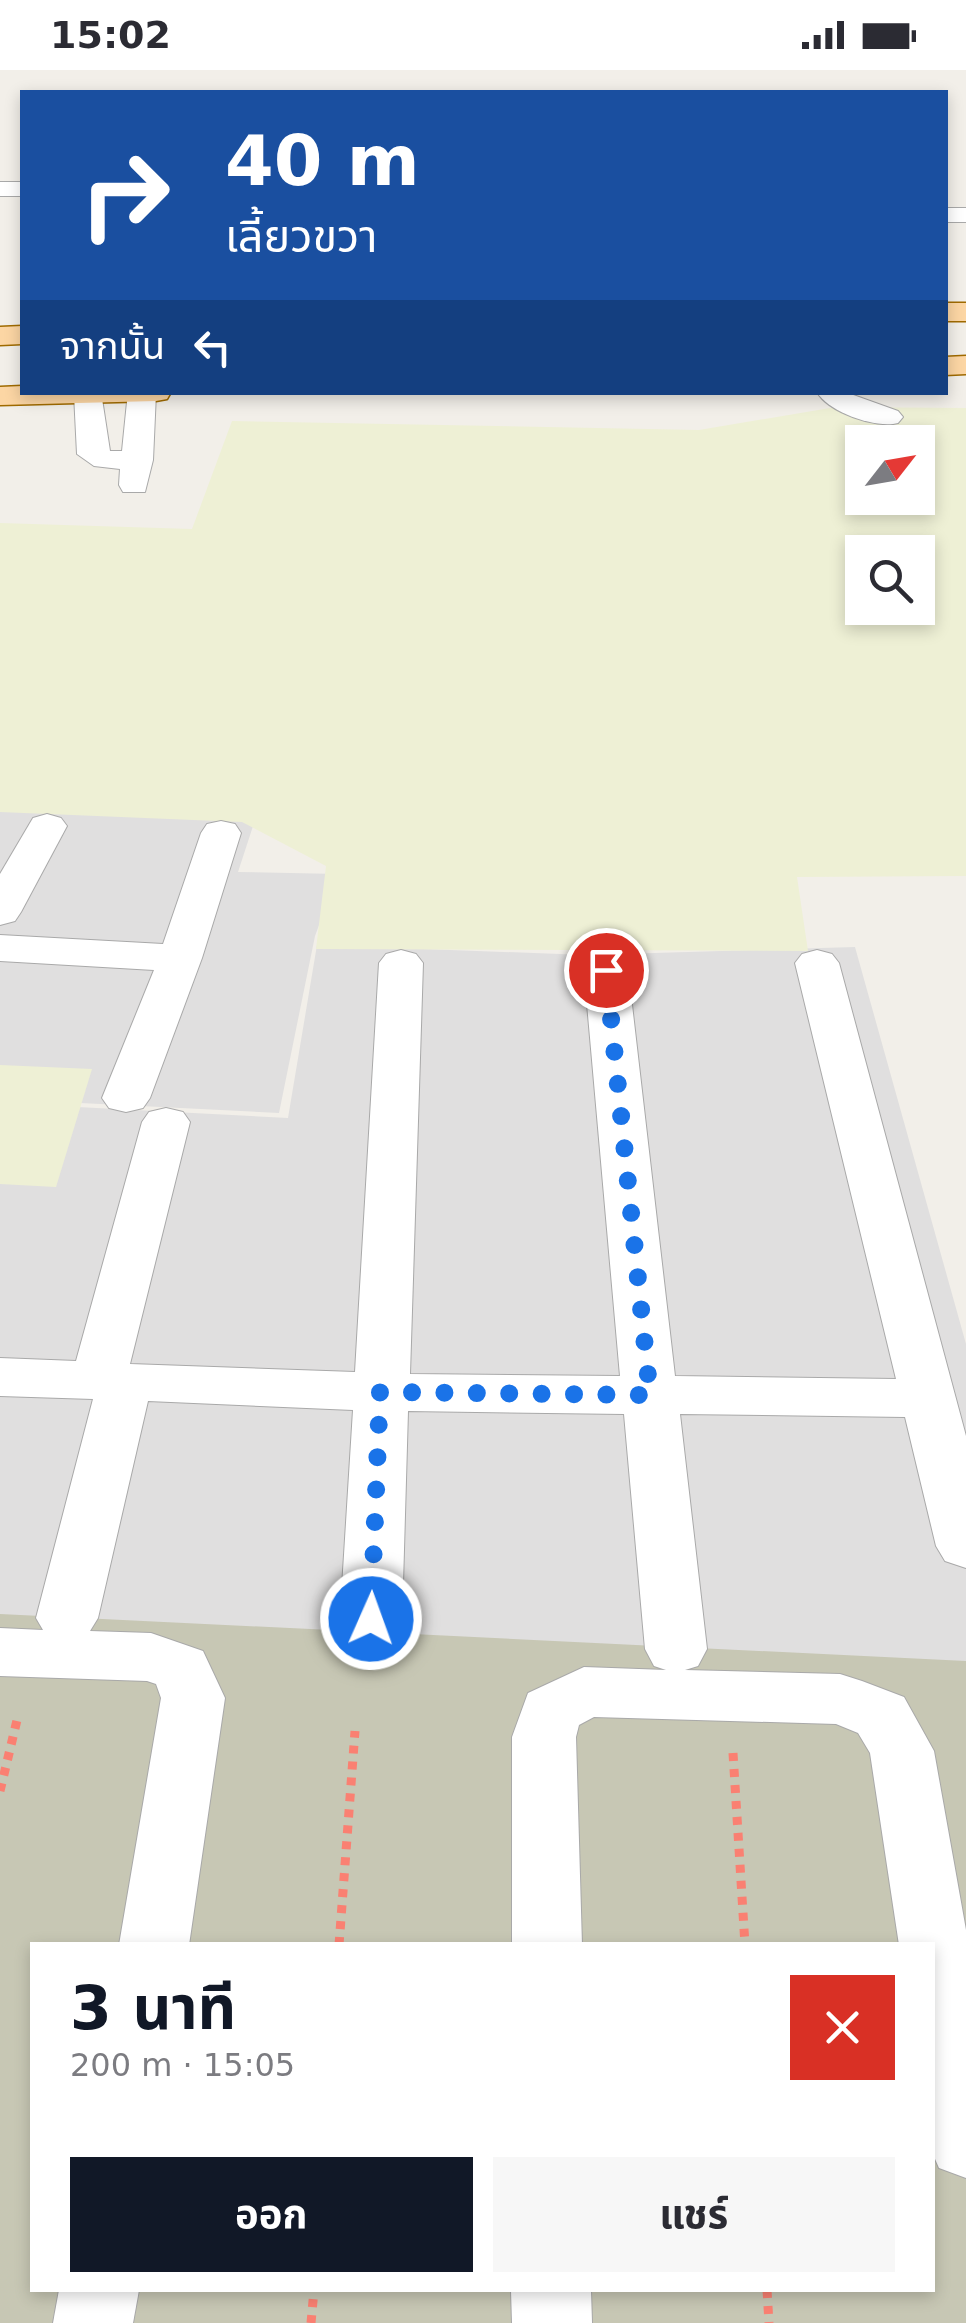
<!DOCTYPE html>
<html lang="th">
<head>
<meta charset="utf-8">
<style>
  :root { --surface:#fff; --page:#f7f7f7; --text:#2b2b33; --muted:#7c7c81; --accent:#111827 }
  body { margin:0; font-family:"DejaVu Sans","Noto Sans Thai",sans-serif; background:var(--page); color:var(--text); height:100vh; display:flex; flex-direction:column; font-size:38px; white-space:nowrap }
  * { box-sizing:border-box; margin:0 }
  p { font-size:32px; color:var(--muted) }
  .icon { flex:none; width:55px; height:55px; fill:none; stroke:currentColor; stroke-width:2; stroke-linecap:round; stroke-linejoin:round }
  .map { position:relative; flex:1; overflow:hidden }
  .side { position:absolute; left:30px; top:1872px; width:905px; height:350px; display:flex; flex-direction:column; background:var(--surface); border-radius:0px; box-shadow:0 5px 15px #0003 }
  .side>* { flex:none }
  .guide { position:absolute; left:20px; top:20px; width:928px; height:305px; border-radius:0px; box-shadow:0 5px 15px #0003; background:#1a4fa0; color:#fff; overflow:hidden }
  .needle { width:65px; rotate:59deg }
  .tools { position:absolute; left:845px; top:355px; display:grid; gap:20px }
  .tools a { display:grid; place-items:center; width:90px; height:90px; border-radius:0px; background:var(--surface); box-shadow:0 5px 15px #0003; font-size:50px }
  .pin { position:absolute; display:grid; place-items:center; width:85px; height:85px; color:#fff; margin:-42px; border:5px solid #fff; border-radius:50%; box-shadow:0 2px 10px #0007 }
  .me { position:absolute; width:110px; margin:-55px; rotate:2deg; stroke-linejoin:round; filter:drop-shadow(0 0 8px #0008) }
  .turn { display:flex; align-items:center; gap:35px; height:210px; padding:0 40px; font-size:45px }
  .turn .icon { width:130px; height:130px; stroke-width:2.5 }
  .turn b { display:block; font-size:70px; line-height:85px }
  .then { display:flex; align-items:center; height:95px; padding:0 40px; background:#0003; gap:20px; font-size:38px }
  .round { display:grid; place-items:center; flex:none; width:105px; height:105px; border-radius:0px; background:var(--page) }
  .overview { display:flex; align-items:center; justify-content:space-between; height:170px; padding:0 40px }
  h1 { font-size:60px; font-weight:700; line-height:75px; color:var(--accent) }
  .action { display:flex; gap:20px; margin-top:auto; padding:20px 40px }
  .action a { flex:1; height:115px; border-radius:0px; background:var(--accent); color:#fff; font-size:40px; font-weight:700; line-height:115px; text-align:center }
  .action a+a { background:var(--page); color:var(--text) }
  .status { display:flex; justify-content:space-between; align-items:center; height:70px; padding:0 50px; background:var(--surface); direction:ltr }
  .status svg { height:28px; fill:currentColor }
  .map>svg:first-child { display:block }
</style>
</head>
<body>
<div class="status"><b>15:02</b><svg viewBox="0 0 49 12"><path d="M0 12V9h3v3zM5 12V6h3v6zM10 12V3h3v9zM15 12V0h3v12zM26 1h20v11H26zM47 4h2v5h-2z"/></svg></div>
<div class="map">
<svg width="966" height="2253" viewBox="0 0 966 2253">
  <rect width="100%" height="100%" fill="#f2efe9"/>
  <g fill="#e0dfdf">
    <polygon points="0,740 255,750 238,802 338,804 315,866 279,1043 0,1029"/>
    <polygon points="317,875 586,885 855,877 966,1274 966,1602 0,1553 0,1033 288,1048"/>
  </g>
  <path fill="#c7c7b4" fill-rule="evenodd" d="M0 1544 966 1591V2253H0ZM32 1875H932V2220H32Z"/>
  <g fill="#eef0d5" fill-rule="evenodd">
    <path d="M836 337 966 338V806L797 807 808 881 316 879 326 796 242 752 0 742V453L192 459 232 351 699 360ZM862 372H918V428H862ZM862 482H918V538H862Z"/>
    <polygon points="0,995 92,999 56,1117 0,1114"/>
  </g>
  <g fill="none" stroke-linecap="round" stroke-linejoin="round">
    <g stroke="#a9a9a9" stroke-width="2">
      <g id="minor">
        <rect x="0" y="112" width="22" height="14"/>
        <rect x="945" y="138" width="21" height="14"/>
        <polygon points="101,322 110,381 122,381 128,322 156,323 153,390 145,422 123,422 119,415 120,399 94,396 77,384 74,324"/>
        <path d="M817 322H845L898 341 903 347 898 353C876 359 828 342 817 322Z"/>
        <polygon points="47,744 61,748 67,756 21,842 15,851 0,855 0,804 33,748"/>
        <polygon points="221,751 235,754 241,763 202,888 150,1028 143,1038 126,1042 109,1038 102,1028 154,900 0,891 0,865 163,874 201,763 207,754"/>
        <polygon points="401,880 416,884 423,893 410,1304 620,1306 584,900 590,891 606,887 622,891 628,900 675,1306 896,1309 795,893 802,884 817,880 832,884 839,893 966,1366 966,1498 945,1491 936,1476 905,1347 680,1344 707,1579 698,1596 685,1600 840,1604 862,1611 904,1627 934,1681 966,1860 966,2108 939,2098 932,2082 932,1875 899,1875 870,1683 858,1663 836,1654 594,1647 579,1655 576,1667 582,1875 512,1875 512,1667 528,1623 584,1597 666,1600 654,1596 645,1579 624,1344 408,1341 402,1549 393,1565 371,1572 349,1565 340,1549 353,1340 148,1331 98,1548 90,1561 151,1563 203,1581 225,1628 189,1875 119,1875 161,1628 156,1614 147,1611 0,1606 0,1558 43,1560 36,1548 93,1329 0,1326 0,1288 76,1291 142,1052 149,1042 166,1038 183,1042 190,1052 130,1294 355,1302 379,893 386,884"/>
        <polygon points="59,2220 139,2220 133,2253 53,2253"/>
        <polygon points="511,2220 591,2220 592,2253 512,2253"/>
      </g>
    </g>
    <g stroke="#a06b00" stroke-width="3">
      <g id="major">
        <rect x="945" y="233" width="21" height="18"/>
        <polygon points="22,256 22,274 0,275 0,257"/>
        <polygon points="966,286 966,304 945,305 945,287"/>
        <polygon points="22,316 22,322 171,322 167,329 156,331 0,335 0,317"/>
      </g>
    </g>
    <g stroke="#fa8072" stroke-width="9" stroke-dasharray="8 8" stroke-linecap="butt">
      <polyline points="733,1683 745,1875"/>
      <polyline points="0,1721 18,1646"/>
      <polyline points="339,1875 355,1661"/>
      <polyline points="767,2220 769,2253"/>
      <polyline points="311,2253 314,2220"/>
    </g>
    <use href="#minor" fill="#fff" fill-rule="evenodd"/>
    <use href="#major" fill="#fcd6a4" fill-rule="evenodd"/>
  </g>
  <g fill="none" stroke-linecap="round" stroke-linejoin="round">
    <polyline stroke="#1a73e8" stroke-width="18" stroke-dasharray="0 32.4" points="371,1549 380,1322 650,1325 606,900"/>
  </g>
</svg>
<div class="tools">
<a><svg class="needle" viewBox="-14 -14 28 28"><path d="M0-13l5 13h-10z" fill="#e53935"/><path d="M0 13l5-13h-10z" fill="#7c7c81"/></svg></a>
<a><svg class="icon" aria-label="search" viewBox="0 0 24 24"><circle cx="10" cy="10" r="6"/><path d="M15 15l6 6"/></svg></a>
</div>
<div class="pin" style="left:606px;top:900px;background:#d93025"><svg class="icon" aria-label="arrive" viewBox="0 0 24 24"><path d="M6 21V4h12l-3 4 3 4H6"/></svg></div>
<svg class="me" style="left:371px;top:1549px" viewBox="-20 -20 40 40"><circle r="17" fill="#1a73e8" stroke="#fff" stroke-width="3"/><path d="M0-11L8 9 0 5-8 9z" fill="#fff"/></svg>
<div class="guide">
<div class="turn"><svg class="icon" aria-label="right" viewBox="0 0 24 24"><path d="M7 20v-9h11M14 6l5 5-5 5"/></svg><div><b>40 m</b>เลี้ยวขวา</div></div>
<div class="then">จากนั้น<svg class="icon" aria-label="left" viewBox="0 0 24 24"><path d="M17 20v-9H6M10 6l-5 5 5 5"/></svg></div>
</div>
<section class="side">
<div class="overview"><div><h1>3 นาที</h1><p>200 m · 15:05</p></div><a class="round" style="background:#d93025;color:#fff"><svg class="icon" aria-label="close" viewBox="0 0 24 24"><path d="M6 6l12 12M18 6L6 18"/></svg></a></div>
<div class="action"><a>ออก</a><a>แชร์</a></div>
</section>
</div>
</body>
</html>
